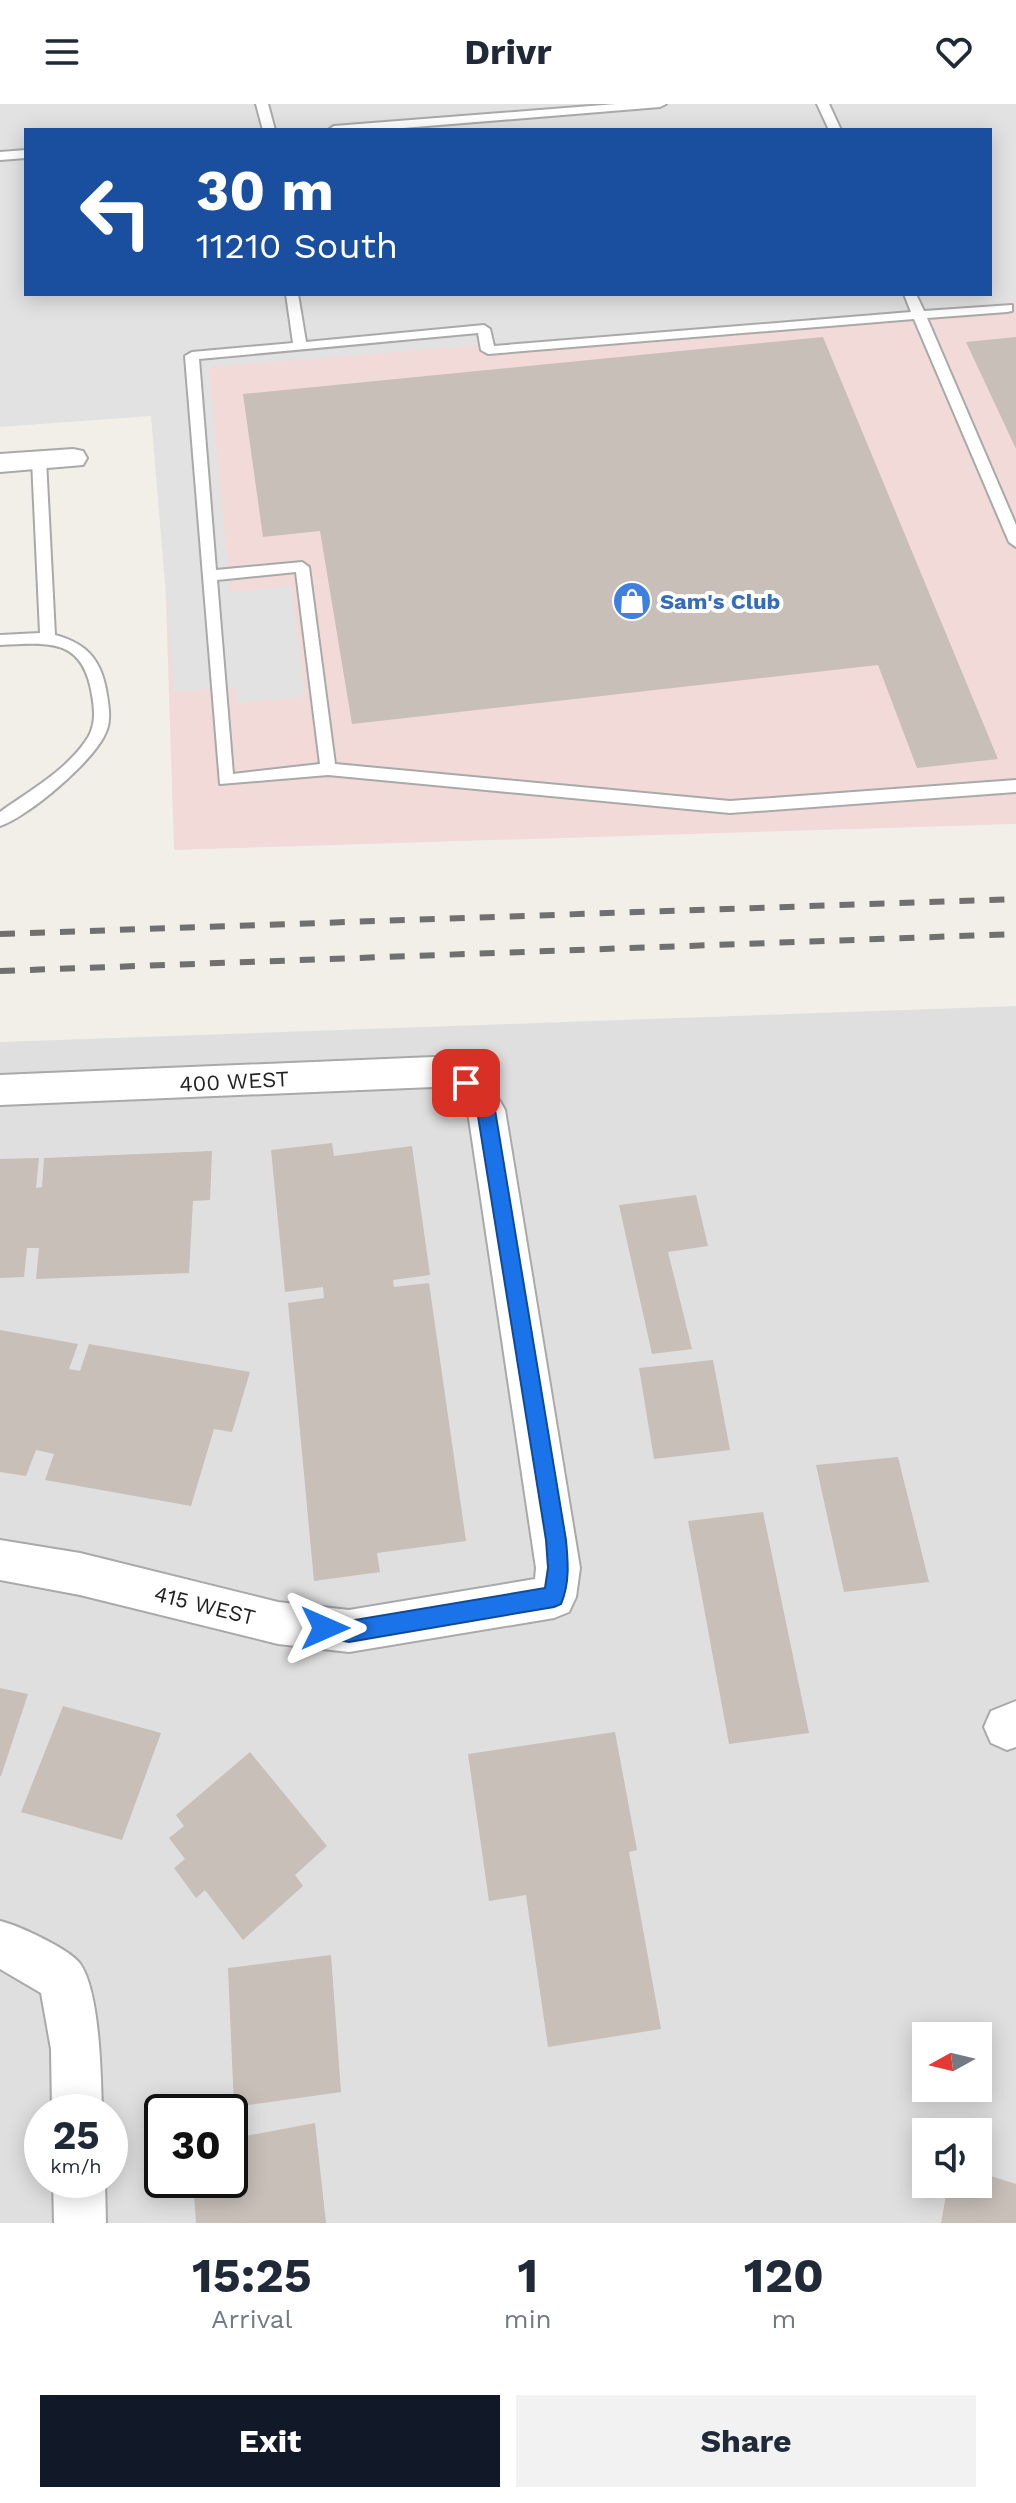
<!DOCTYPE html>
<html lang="en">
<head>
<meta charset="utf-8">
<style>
  :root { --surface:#fff; --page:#f2f2f3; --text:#1f2937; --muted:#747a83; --accent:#111827 }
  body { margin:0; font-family:"Work Sans",sans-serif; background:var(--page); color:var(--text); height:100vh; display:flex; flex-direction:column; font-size:30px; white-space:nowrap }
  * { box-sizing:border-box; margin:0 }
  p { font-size:26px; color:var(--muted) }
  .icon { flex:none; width:44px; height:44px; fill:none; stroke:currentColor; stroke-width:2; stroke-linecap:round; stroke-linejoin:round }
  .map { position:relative; height:2119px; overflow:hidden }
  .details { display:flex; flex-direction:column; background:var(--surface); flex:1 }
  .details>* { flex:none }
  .banner { position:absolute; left:24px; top:24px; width:968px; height:168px; border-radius:0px; box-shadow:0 4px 20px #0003; background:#1a4fa0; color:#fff; overflow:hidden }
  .needle { width:52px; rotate:262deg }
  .fabs { position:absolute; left:912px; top:1918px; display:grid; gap:16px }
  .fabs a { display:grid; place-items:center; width:80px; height:80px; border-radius:0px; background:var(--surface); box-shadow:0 4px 20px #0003; font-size:40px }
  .speed { position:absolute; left:24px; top:1990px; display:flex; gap:16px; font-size:40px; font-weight:700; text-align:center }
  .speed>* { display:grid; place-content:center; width:104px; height:104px; border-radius:50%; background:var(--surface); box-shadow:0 4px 20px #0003; line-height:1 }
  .speed small { font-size:20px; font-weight:400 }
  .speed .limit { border:4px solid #111; border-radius:12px; background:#fff; color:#111 }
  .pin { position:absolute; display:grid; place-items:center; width:68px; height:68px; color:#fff; margin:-34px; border-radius:16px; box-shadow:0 4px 12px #0006 }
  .me { position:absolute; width:88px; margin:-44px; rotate:90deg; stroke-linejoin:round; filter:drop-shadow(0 0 6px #0008) }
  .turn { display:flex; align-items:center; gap:28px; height:168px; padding:0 40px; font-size:36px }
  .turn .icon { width:104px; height:104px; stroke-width:2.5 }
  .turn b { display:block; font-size:56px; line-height:68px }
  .eta { display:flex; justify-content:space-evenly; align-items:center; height:136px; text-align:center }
  .eta b { font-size:48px; font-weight:700; line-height:56px }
  .button { display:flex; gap:16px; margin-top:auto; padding:16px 40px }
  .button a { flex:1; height:92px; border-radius:0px; background:var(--accent); color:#fff; font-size:32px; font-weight:700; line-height:92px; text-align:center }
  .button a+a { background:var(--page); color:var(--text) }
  header { display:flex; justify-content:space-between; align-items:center; height:104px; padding:0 40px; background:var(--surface); font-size:36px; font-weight:700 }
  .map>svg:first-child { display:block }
</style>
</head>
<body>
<header><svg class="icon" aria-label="menu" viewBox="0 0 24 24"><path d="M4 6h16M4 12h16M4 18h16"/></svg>Drivr<svg class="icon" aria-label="heart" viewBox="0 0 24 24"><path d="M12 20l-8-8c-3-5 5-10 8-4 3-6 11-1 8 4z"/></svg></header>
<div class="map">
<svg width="1016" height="2119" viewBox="0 0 1016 2119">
  <rect width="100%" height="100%" fill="#f2efe9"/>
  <path fill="#e0dfdf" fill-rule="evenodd" d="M1016 902V2119H0V938ZM926 1932H978V1984H926ZM42 2008H110V2076H42ZM162 2008H230V2076H162ZM926 2028H978V2080H926Z"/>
  <path fill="#f2dad9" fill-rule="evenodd" d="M0 0H1016V720L174 746 160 309 0 318ZM26 26H990V190H26Z"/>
  <path fill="#e2e2e2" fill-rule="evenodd" d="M0 0H1016V198L209 263 230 488 291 482 305 593 238 599 236 583 174 588 151 312 0 323ZM26 26H990V190H26Z"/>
  <g fill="#c7bfb8">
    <polygon points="823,233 998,655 917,664 878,561 352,620 320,427 263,433 243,290"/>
    <polygon points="1016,233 1016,345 966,238"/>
    <polygon points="332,1039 334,1052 412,1042 430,1171 393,1176 394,1183 429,1179 466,1437 377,1449 380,1468 314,1477 288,1199 324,1194 323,1183 285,1188 271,1046"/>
    <polygon points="212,1047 210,1096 193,1097 189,1169 36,1175 39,1144 27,1144 24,1173 0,1174 0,1055 39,1054 36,1084 42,1083 44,1054"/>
    <polygon points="696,1091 708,1142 668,1148 692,1245 652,1250 619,1101"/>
    <polygon points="0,1226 78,1240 69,1265 80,1267 89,1240 250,1268 232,1328 214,1325 191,1402 45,1376 54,1350 36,1346 26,1372 0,1368"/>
    <polygon points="713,1256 730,1346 654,1355 639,1264"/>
    <polygon points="898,1353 929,1478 844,1488 816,1361"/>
    <polygon points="763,1408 809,1629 729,1640 688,1417"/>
    <polygon points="0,1584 28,1590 1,1672 0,1672"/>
    <polygon points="63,1602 161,1629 122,1736 21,1708"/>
    <polygon points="615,1628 637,1746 629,1748 661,1925 548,1943 526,1791 489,1797 468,1650"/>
    <polygon points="250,1648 327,1742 295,1771 303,1782 243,1836 205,1786 196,1794 174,1764 185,1755 169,1734 184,1722 176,1711"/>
    <polygon points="331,1851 341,1988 234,2003 228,1864"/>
    <polygon points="315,2019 326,2119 196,2119 193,2076 230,2076 230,2035"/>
    <polygon points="978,2068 1016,2080 1016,2119 941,2119 948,2080 978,2080"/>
  </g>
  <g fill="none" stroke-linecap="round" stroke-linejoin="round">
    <g stroke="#a9a9a9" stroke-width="4">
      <g id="lane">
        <polygon points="256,0 268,0 275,26 263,26"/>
        <polygon points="616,0 666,0 660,3 378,26 328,26 334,22"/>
        <polygon points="817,0 829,0 841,26 829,26"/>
        <polygon points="26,46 26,54 0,56 0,48"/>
        <path d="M286 190H298L306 238 484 221 490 225 494 242 911 208 904 190H916L924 207 1012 201V207L1007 208 927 214 1016 421V443L1009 438 914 215 488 250 481 246 478 229 199 255 216 466 302 458 309 463 335 660 730 697 1016 676V688L730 709 328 671 220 680 185 252 192 248 293 239ZM296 468 320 660 233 670 217 476Z"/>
        <path d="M39 352 46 356 55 531C89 540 102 558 107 591 109 604 111 617 106 628 95 656 28 713 0 722V708C29 687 64 668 85 638 96 624 95 607 92 591 83 533 48 539 0 541V531L40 529 32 356Z"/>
      </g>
    </g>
    <g stroke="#a9a9a9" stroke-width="4">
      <g id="street">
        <polygon points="73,345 83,347 87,354 83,361 0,368 0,350"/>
        <path d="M433 953C469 960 488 974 505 1006L580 1464 576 1493 569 1508 554 1514 349 1548 278 1540 80 1491 0 1476V1436L80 1449 278 1498 349 1506 535 1475 536 1464 468 1008C459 995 449 986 433 983L0 1001V971Z"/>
        <polygon points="1016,1597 1016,1643 1007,1646 991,1639 984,1623 991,1607"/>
        <path d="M0 1817C18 1821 72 1846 81 1861 100 1891 101 1971 102 2008H52L51 1945 41 1889 0 1865Z"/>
        <polygon points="53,2076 105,2076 106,2119 54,2119"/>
      </g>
    </g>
    <use href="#lane" fill="#fff" fill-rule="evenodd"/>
    <use href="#street" fill="#fff" fill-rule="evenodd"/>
    <g stroke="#707070" stroke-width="6" stroke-dasharray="15 15" stroke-linecap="butt">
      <polyline points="0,830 1016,795"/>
      <polyline points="0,867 1016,830"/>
    </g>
  </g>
  <path fill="#1a73e8" stroke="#114b97" stroke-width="2" d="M466 972 485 986 495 1006 566 1436C568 1457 570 1479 561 1500L554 1503 349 1538 318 1532 314 1524 318 1517 325 1514 349 1517 545 1484 548 1464 546 1436 477 1006 457 979Z"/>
  <defs>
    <g id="shop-disc" transform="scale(2)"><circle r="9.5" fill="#3f7fe0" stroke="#fff"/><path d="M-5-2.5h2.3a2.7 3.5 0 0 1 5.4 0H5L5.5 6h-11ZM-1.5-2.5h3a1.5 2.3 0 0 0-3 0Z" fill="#fff"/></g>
  </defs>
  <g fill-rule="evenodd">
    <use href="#shop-disc" x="632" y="497"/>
  </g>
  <g text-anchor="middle" stroke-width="8" stroke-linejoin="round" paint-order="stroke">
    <g font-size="22" font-weight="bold" fill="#366cbe" stroke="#fff" text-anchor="start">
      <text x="660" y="505">Sam's Club</text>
    </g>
    <g font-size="22" fill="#222" stroke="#fff">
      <text transform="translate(234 977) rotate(-3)" y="8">400 WEST</text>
      <text transform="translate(205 1501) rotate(14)" y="8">415 WEST</text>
    </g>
  </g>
</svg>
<div class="fabs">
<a><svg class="needle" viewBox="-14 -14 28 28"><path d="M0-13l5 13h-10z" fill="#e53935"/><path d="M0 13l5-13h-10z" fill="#747a83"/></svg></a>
<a><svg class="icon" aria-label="sound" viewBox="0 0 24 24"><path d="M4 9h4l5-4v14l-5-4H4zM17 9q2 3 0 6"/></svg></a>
</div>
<div class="speed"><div>25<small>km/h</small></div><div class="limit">30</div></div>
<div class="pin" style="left:466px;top:979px;background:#d93025"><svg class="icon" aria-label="arrive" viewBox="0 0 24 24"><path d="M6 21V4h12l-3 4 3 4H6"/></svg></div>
<svg class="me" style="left:325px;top:1524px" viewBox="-20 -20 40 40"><path d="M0-17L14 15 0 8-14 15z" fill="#1a73e8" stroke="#fff" stroke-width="4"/></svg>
<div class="banner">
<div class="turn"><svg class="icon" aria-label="left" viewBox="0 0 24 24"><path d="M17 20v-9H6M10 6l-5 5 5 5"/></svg><div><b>30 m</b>11210 South</div></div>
</div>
</div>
<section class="details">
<div class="eta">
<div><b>15:25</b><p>Arrival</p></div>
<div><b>1</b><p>min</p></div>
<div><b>120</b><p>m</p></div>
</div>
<div class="button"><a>Exit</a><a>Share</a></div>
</section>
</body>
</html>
